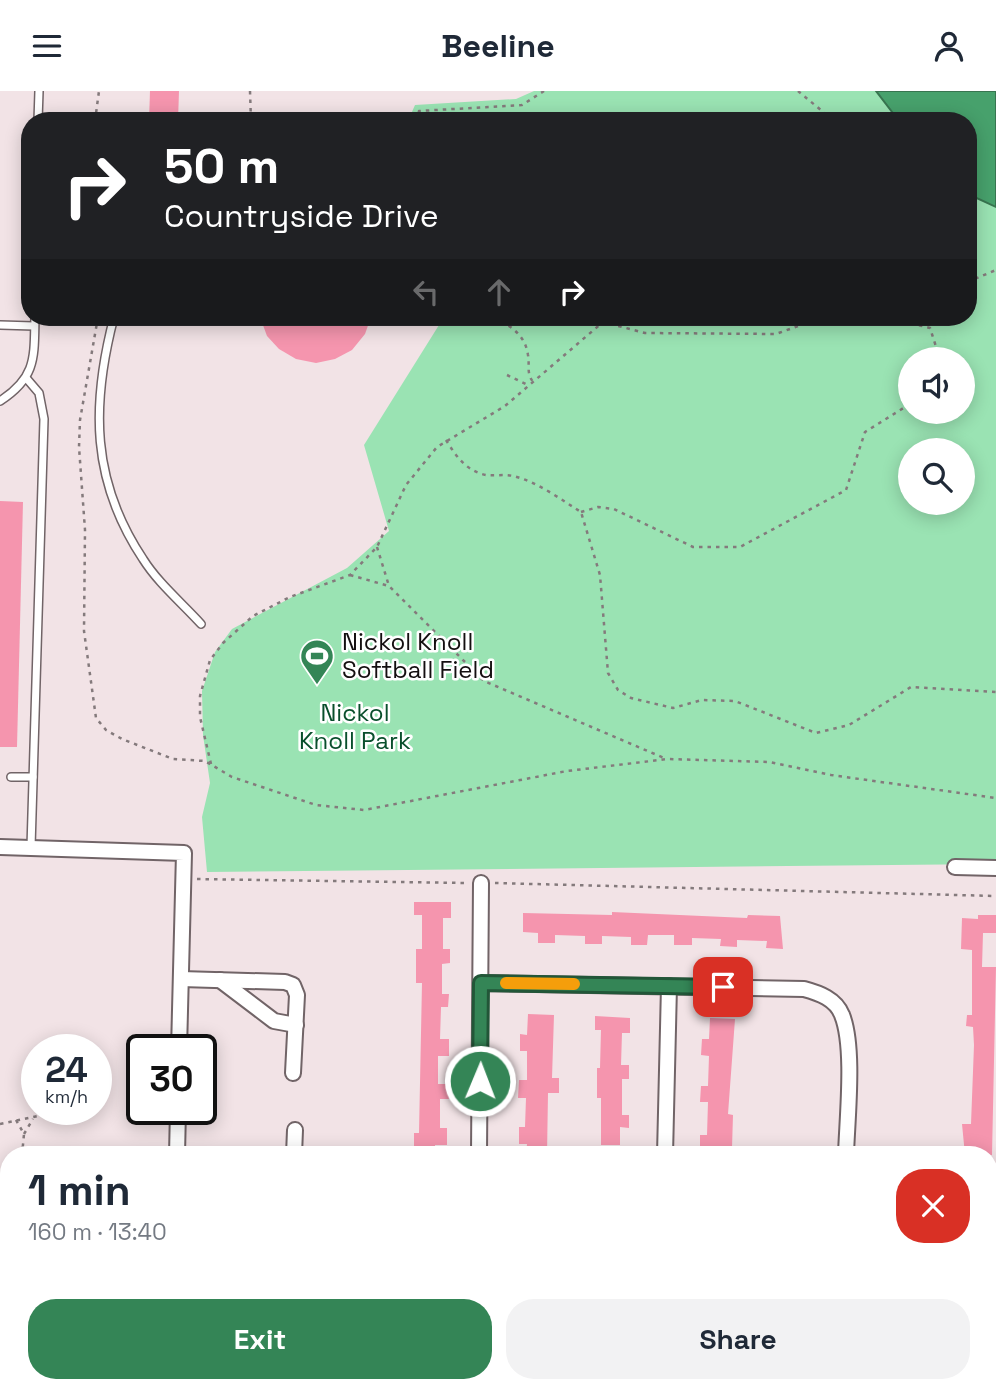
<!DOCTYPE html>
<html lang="en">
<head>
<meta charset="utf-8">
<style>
  :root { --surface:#fff; --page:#f2f2f3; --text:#1f2937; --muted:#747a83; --accent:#348556 }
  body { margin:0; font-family:"Space Grotesk",sans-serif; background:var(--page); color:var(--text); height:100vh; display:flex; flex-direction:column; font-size:26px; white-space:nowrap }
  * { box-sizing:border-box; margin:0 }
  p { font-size:23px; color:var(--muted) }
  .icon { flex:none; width:38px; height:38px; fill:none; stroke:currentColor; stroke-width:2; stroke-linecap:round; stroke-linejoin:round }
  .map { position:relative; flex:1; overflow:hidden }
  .sheet { position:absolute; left:0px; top:1055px; width:998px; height:247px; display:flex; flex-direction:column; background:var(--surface); border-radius:28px 28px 0 0; box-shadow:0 4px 18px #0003 }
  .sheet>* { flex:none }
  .guide { position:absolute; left:21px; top:21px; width:956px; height:214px; border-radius:28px; box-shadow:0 4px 18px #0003; background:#202124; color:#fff; overflow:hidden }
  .buttons { position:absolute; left:898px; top:256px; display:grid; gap:14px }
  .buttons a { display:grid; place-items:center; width:77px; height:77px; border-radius:50%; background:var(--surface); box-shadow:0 4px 18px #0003; font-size:35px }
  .speed { position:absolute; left:21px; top:943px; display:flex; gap:14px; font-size:35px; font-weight:700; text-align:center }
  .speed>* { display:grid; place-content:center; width:91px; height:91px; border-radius:50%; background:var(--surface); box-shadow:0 4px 18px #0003; line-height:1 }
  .speed small { font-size:18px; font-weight:400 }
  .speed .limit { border:4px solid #111; border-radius:10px; background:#fff; color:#111 }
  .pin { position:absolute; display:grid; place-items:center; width:60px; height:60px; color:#fff; margin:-30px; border-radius:14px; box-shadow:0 4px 10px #0006 }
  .me { position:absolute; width:77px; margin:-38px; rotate:1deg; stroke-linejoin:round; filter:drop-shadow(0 0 5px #0008) }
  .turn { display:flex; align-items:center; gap:24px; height:147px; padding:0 28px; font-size:32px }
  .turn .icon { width:91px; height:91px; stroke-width:2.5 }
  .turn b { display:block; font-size:49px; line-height:60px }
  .lanes { display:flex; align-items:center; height:66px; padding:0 28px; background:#0003; justify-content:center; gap:35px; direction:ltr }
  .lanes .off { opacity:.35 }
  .round { display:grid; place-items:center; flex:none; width:74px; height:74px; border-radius:28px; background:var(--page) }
  .summary { display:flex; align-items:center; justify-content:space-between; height:119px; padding:0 28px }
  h1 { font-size:42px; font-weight:800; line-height:52px }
  .cta { display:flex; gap:14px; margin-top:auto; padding:14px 28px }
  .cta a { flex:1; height:80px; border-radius:28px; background:var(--accent); color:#fff; font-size:28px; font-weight:800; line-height:80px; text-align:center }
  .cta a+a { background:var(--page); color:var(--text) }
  header { display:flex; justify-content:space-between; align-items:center; height:91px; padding:0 28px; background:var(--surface); font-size:32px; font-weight:800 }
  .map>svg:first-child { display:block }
</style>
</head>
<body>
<header><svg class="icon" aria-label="menu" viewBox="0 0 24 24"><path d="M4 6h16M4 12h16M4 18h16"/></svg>Beeline<svg class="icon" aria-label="person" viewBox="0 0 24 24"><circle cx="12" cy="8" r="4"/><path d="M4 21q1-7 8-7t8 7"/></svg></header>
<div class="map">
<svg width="996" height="1301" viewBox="0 0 996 1301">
  <rect width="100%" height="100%" fill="#f2e3e6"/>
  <path fill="#9ae3b3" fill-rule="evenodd" d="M534 0H996V773L207 781 202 726 210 692 203 644 202 600 215 561 232 538 347 477 389 440 364 354 444 226H968V30H408L415 14 516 8ZM910 268H962V320H910ZM910 359H962V411H910Z"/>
  <polygon fill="#47a16c" stroke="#387550" stroke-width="2" points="876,0 996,0 996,116 968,103 968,30 899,30"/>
  <g fill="#f595ae">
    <polygon points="150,0 179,0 178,30 149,30"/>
    <polygon points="260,226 371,226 365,243 352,259 335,268 316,272 296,268 279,258 267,245"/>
    <polygon points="0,410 23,411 17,656 0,656"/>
    <polygon points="414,811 451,811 451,827 443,827 443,858 450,858 450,872 442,873 442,903 449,903 448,916 441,916 440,948 449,948 449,965 438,965 438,993 448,993 449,1008 440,1008 440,1037 447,1037 447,1054 435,1054 435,1064 414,1064 414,1042 419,1042 422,892 416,892 416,858 422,858 422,824 414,824"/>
    <polygon points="612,821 747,827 748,824 780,825 783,858 766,857 767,850 737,849 737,856 720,855 721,848 692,847 692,854 674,854 674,844 648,844 647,854 631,854 631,846 602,845 602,853 585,853 585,845 555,844 555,852 538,852 538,842 523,841 523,822 612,824"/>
    <polygon points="978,824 996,824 996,842 983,842 982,876 996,876 992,1064 965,1064 962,1033 971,1033 974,954 973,936 966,935 967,924 972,924 972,859 961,858 962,827 978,828"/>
    <polygon points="528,923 554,924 552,987 559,987 559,1002 548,1002 547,1064 526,1064 527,1053 519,1053 519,1036 525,1036 526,1007 518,1007 519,989 527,989 527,960 520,960 520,943 527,944"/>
    <polygon points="595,925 630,927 630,942 622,942 621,974 629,974 629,988 622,988 622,1024 629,1024 629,1037 620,1036 620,1054 601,1054 601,1007 597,1007 597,977 600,977 601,939 595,939"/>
    <polygon points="710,927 735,928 728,1023 733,1024 732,1057 715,1056 715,1062 700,1061 700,1044 707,1044 708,1011 700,1011 701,995 708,995 709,965 701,964 702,948 709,948"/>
  </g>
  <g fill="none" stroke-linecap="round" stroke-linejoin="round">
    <g stroke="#716467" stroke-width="10">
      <g id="service">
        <polyline points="38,30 39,0"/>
        <path d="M114 226C91 314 91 390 143 468 158 492 182 512 201 533"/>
        <polyline points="0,234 34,235"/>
        <polyline points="27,288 39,302 44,328 31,756"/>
        <path d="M0 310C37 286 34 266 35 226"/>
        <polyline points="11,686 33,686"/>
        <polyline points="224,1293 227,1301"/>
        <polyline points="294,1301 294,1293"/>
      </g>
    </g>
    <g stroke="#716467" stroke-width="18">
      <g id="minor">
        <polyline points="0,756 184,762 179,959"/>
        <polyline points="955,776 996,777"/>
        <polyline points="181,888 285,891 293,894 297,904 293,982"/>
        <polyline points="220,889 274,930 296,934"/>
        <path d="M481 892 804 898C819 902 836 908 842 924 855 956 847 1028 846 1064"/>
        <polyline points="177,1064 178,1018"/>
        <polyline points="294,1064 295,1039"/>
        <polyline points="479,1064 481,792"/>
        <polyline points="665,1064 669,895"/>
        <polyline points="0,1121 9,1119"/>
        <polyline points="119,1293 135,1295"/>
        <polyline points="58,1298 74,1293"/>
        <polyline points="5,1301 15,1293"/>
        <polyline points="176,1301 176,1293"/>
        <polyline points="475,1301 475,1293"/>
        <polyline points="660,1301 660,1293"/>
        <polyline points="843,1301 843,1293"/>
      </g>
    </g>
    <g stroke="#847a7c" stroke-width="2.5" stroke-dasharray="3.5 5" stroke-linecap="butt">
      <polyline points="250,0 251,30"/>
      <polyline points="798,0 834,30"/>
      <polyline points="95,30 99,0"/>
      <polyline points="417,30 419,20 522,14 544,0"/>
      <polyline points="968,186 972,189 996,179"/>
      <polyline points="98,226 80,329 79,356 85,439 84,540 96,627 106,639 122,648 173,668 205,670 232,686 316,714 364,719 567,680 668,668 769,671 831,684 996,707"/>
      <path d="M494 226C510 235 525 243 528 264 530 275 526 281 533 291"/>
      <polyline points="886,226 930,237 940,268"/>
      <polyline points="507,284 530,295"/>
      <path d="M446 349C456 365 466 380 486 384 495 385 505 383 513 385 538 391 560 408 581 421L600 484 608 582 618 599 631 607 673 617 702 609 735 610 816 642 849 634 911 596 996 601"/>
      <polyline points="581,421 598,416 614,418 693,456 740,456 846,399 865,341 910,313"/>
      <polyline points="377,456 389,495"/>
      <polyline points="350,484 389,495 484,590 664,667"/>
      <polyline points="211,673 200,626 200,605 210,569 223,552 253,525 290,506 350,484 377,456 406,394 437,356 505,315 603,231 645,242 776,243 823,226"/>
      <polyline points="197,788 467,792"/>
      <polyline points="495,792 996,805"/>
      <polyline points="96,999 99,970"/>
      <polyline points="16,1029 24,1043 22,1064"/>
      <polyline points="0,1033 71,1018"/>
      <polyline points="24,1043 33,1028"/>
    </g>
    <use href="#service" stroke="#fff" stroke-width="7"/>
    <use href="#minor" stroke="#fff" stroke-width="14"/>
  </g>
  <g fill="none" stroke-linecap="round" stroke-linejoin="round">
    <g stroke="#225638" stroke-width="18">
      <polyline id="route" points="480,990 481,892 723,896"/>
    </g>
    <use href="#route" stroke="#348556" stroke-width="12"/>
    <polyline stroke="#f59e0b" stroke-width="12" points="506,892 574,893"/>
  </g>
  <defs>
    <g id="stadium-pin" transform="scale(1.75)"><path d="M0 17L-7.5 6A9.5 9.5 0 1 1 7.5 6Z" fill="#348556" stroke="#fff"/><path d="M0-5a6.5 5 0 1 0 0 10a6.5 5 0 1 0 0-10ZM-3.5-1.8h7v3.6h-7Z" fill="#fff"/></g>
  </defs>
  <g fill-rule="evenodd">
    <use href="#stadium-pin" x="317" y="565"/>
  </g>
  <g text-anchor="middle" stroke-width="5" stroke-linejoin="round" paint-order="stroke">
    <g font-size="24" fill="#140f10" stroke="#fff" text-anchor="start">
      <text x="342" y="559">Nickol Knoll<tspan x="342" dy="28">Softball Field</tspan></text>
    </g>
    <g font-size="24" fill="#094f2c" stroke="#fff">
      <text x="355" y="630">Nickol<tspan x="355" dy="28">Knoll Park</tspan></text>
    </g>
  </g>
</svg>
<div class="buttons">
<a><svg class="icon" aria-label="sound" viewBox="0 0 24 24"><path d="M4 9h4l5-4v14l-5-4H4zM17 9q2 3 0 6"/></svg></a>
<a><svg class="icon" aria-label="search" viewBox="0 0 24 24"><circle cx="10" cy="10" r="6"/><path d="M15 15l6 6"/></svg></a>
</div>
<div class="speed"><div>24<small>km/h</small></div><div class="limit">30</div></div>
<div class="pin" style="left:723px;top:896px;background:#d93025"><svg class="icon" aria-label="arrive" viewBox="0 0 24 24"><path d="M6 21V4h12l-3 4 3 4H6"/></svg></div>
<svg class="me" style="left:480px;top:990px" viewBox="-20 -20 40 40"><circle r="17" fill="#348556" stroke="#fff" stroke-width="3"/><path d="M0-11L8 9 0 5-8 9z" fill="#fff"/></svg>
<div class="guide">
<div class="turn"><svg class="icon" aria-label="right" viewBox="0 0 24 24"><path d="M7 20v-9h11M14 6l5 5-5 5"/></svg><div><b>50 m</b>Countryside Drive</div></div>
<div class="lanes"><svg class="icon off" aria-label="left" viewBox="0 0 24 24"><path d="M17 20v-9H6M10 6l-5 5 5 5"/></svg><svg class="icon off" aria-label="ahead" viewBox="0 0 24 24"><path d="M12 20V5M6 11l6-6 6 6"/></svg><svg class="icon" aria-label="right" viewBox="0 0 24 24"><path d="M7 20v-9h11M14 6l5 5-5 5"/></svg></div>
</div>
<section class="sheet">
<div class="summary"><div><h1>1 min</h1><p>160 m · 13:40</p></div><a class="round" style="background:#d93025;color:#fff"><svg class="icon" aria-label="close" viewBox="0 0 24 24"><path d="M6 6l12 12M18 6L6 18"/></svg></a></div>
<div class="cta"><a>Exit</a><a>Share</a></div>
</section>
</div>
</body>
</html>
